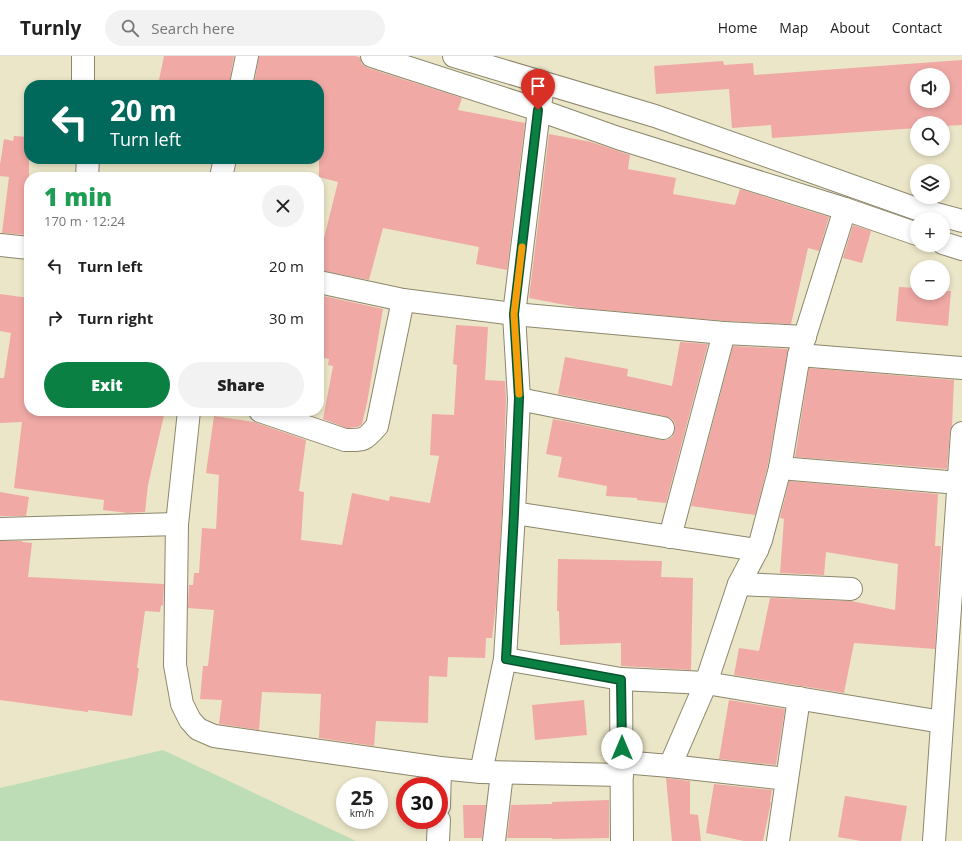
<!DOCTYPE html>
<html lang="en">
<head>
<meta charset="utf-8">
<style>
  :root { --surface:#fff; --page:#f2f2f2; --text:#222; --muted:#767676; --line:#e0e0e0; --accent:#0b8043 }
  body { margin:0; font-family:"Open Sans",sans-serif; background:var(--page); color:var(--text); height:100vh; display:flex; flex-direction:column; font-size:15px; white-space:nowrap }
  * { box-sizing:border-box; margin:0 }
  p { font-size:13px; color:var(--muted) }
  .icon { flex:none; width:22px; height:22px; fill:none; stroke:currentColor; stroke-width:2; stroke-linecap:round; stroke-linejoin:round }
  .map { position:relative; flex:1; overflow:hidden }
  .sheet { position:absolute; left:24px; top:116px; width:300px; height:244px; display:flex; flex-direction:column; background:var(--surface); border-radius:16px; box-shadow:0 2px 6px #0003 }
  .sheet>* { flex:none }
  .top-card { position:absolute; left:24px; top:24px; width:300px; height:84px; border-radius:16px; box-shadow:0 2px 6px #0003; background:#00695c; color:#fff; overflow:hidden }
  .controls { position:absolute; left:910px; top:12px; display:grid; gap:8px }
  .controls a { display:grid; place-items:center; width:40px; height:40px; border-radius:50%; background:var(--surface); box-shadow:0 2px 6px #0003; font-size:20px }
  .speed { position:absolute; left:336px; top:721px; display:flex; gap:8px; font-size:20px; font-weight:700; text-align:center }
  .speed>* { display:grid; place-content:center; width:52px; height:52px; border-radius:50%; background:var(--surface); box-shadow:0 2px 6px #0003; line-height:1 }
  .speed small { font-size:10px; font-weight:400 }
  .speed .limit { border:6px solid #d22; background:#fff; color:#111 }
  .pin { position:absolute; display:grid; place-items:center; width:34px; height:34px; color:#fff; margin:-41px -17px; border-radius:50% 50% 50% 0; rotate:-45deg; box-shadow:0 0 4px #0007 }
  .pin .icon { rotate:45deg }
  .me { position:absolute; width:44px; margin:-22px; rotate:0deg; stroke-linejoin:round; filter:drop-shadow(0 0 3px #0008) }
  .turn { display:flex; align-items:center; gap:14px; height:84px; padding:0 20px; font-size:18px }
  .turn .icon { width:52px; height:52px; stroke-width:2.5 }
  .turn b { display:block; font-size:28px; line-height:34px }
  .round { display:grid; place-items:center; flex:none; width:42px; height:42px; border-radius:21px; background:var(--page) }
  .summary { display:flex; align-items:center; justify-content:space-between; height:68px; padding:0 20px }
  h1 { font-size:24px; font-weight:800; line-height:30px; color:#1e9e55 }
  .primary-button { display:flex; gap:8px; margin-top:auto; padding:8px 20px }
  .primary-button a { flex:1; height:46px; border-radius:24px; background:var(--accent); color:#fff; font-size:16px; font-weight:800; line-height:46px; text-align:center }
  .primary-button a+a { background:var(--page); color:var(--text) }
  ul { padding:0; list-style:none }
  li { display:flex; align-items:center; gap:12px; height:52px; padding:0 20px }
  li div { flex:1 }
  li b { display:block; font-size:15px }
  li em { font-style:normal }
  header { display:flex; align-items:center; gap:24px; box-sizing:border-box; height:56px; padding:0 20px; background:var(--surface); border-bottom:1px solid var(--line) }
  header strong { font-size:19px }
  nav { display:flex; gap:22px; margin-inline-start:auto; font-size:14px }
  .search { width:280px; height:36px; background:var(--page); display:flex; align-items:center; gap:10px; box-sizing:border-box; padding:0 14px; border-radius:22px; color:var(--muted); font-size:15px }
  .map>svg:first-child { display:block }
</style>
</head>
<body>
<header>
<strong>Turnly</strong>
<div class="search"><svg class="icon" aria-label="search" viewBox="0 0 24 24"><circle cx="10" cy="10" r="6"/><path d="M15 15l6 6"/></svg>Search here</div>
<nav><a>Home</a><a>Map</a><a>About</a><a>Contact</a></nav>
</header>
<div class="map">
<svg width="962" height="785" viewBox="0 0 962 785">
  <rect width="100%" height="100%" fill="#ebe6c8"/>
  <polygon fill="#bdddb6" points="163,694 356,785 0,785 0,732"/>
  <g fill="#f0a9a5" fill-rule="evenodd">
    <polygon points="164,0 234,0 229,29 158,29"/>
    <polygon points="259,0 355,0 360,1 362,8 368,12 462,42 458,54 525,67 507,214 476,208 479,191 383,172 369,224 319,214 319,202 338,126 319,121 319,29 254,29"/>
    <path d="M962 4V69L943 70V67H917V72L772 82 771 69 732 72 729 33 656 38 654 10 723 5 724 9 753 7 754 19ZM917 19H943V45H917Z"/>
    <polygon points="549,78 591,86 630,99 628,113 676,122 673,138 735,149 740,133 829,161 819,195 808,192 791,268 725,265 581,252 529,242"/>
    <polygon points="14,80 29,81 29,179 2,177 9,121 0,120 0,109 4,83 13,85"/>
    <polygon points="853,169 871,175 862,207 843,202"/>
    <polygon points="899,231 917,232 917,237 943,237 943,235 951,235 948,270 896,265"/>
    <polygon points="0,238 29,242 29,355 165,355 148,429 145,456 128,457 103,454 104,444 14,432 22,366 0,367 0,322 4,322 11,277 0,275"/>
    <polygon points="319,239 383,253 367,347 362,368 358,371 347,372 323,363 333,310 328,309 329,303 319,301"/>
    <polygon points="456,269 488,271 485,324 505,325 506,343 502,456 496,549 492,582 486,582 485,602 448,601 447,621 429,620 428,667 376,665 374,690 319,682 321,638 262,636 259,674 219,668 222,644 200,643 203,610 208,610 214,554 188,552 189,529 193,529 194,517 199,517 202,472 216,473 219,419 206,417 214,360 254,366 306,384 299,435 304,436 301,484 342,489 352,437 389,445 390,440 430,447 439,400 430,399 432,358 454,359 457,309 453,308"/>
    <polygon points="680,286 708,288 666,447 637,444 637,442 606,440 607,430 558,421 562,401 546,398 553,363 661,384 667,384 672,381 675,374 675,368 672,363 665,360 558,338 565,301 628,313 627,320 672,330"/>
    <polygon points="733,290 788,293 768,409 755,459 691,450"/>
    <polygon points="809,312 954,324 952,370 950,376 947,413 795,401"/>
    <polygon points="789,425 938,438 935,490 941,490 935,593 854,587 844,637 734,619 739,592 759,595 770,542 851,545 895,554 898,508 826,496 824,519 780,517 784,463 780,462"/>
    <polygon points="0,436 29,441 26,460 0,460"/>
    <polygon points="0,485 22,485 22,486 32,487 28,521 164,528 163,550 161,549 160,556 145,555 137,612 139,612 132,660 88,654 88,656 0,644"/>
    <polygon points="558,503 662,505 661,521 693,522 691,614 621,610 621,587 560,589 559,555 557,555"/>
    <polygon points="584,644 587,679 535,684 532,649"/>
    <polygon points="729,644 785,653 776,709 719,703"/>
    <polygon points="666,722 690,725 690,758 698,759 701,785 672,785"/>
    <polygon points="714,728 772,734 770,746 771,746 763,785 744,785 706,777"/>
    <polygon points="845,740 907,750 901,785 861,785 838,781"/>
    <polygon points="609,744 609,782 552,783 552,782 507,782 511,749 552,748 552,746"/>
    <polygon points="463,749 486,749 482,782 464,782"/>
  </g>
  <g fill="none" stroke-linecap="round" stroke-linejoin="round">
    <g stroke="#8c876c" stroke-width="24">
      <g id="minor">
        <polyline points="83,0 83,29"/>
        <polyline points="372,0 539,54 618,82 845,153 917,178"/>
        <polyline points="454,0 655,60 914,152 962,165"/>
        <polyline points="241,29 247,0"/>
        <polyline points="87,121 88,103"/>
        <polyline points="221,121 225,103"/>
        <polyline points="943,187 962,193"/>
        <polyline points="0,189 29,192"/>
        <polyline points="319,226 403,244 514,258 724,277 805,281"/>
        <polyline points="799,299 962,312"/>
        <polyline points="519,343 663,372"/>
        <polyline points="189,355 177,468 175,609 182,648 190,664 198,673 214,680 440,712 481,716 622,719"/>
        <path d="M260 355 345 384C364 384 364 385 377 370L403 244"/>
        <polyline points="780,412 959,427"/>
        <polyline points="514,457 757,494"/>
        <polyline points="0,473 177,468"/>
        <polyline points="670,481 724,277"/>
        <polyline points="739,528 851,533"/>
        <polyline points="505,603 621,623 706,627 942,666"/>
        <polyline points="621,623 622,785"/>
        <polyline points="622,706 670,710 787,723"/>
        <polyline points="670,710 706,627 739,528 757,494 761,484 780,412 799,299 845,153"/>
        <polyline points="481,716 505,603 514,457 519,343 514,258 539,54 544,27"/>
        <polyline points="439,750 440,712"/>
        <polyline points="438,785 439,764"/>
        <polyline points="494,785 502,717"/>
        <polyline points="778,785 799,642"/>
        <polyline points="934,785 962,377"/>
      </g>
    </g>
    <use href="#minor" stroke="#fff" stroke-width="22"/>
  </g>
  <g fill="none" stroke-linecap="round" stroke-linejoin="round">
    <g stroke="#07532c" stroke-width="10">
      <polyline id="route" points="538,54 514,258 519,342 514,457 506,603 621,624 622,692"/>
    </g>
    <use href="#route" stroke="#0b8043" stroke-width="7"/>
    <polyline stroke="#f59e0b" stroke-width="7" points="519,338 514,258 522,191"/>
  </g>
</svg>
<div class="controls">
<a><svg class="icon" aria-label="sound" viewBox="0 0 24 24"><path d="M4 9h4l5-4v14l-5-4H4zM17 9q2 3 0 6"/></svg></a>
<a><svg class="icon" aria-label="search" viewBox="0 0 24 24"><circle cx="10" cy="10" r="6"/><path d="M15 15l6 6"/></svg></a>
<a><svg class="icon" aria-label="layers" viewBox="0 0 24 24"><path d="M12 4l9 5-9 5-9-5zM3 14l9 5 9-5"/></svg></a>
<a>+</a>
<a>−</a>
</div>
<div class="speed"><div>25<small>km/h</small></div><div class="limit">30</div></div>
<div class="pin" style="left:538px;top:54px;background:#d93025"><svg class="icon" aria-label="arrive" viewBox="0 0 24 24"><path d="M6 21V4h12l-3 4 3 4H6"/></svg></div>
<svg class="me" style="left:622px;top:692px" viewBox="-20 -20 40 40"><circle r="19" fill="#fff"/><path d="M0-13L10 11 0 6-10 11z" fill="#0b8043"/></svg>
<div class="top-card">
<div class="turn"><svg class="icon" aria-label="left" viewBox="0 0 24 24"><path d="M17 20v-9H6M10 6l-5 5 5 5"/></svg><div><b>20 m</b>Turn left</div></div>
</div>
<section class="sheet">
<div class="summary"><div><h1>1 min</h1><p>170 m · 12:24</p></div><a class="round"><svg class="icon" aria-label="close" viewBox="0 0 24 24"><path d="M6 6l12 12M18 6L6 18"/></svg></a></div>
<ul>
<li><svg class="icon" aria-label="left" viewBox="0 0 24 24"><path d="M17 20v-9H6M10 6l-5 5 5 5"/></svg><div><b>Turn left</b></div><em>20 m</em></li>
<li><svg class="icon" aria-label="right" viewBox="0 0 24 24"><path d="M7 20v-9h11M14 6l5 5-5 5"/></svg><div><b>Turn right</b></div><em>30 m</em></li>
</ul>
<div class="primary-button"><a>Exit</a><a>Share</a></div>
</section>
</div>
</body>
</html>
